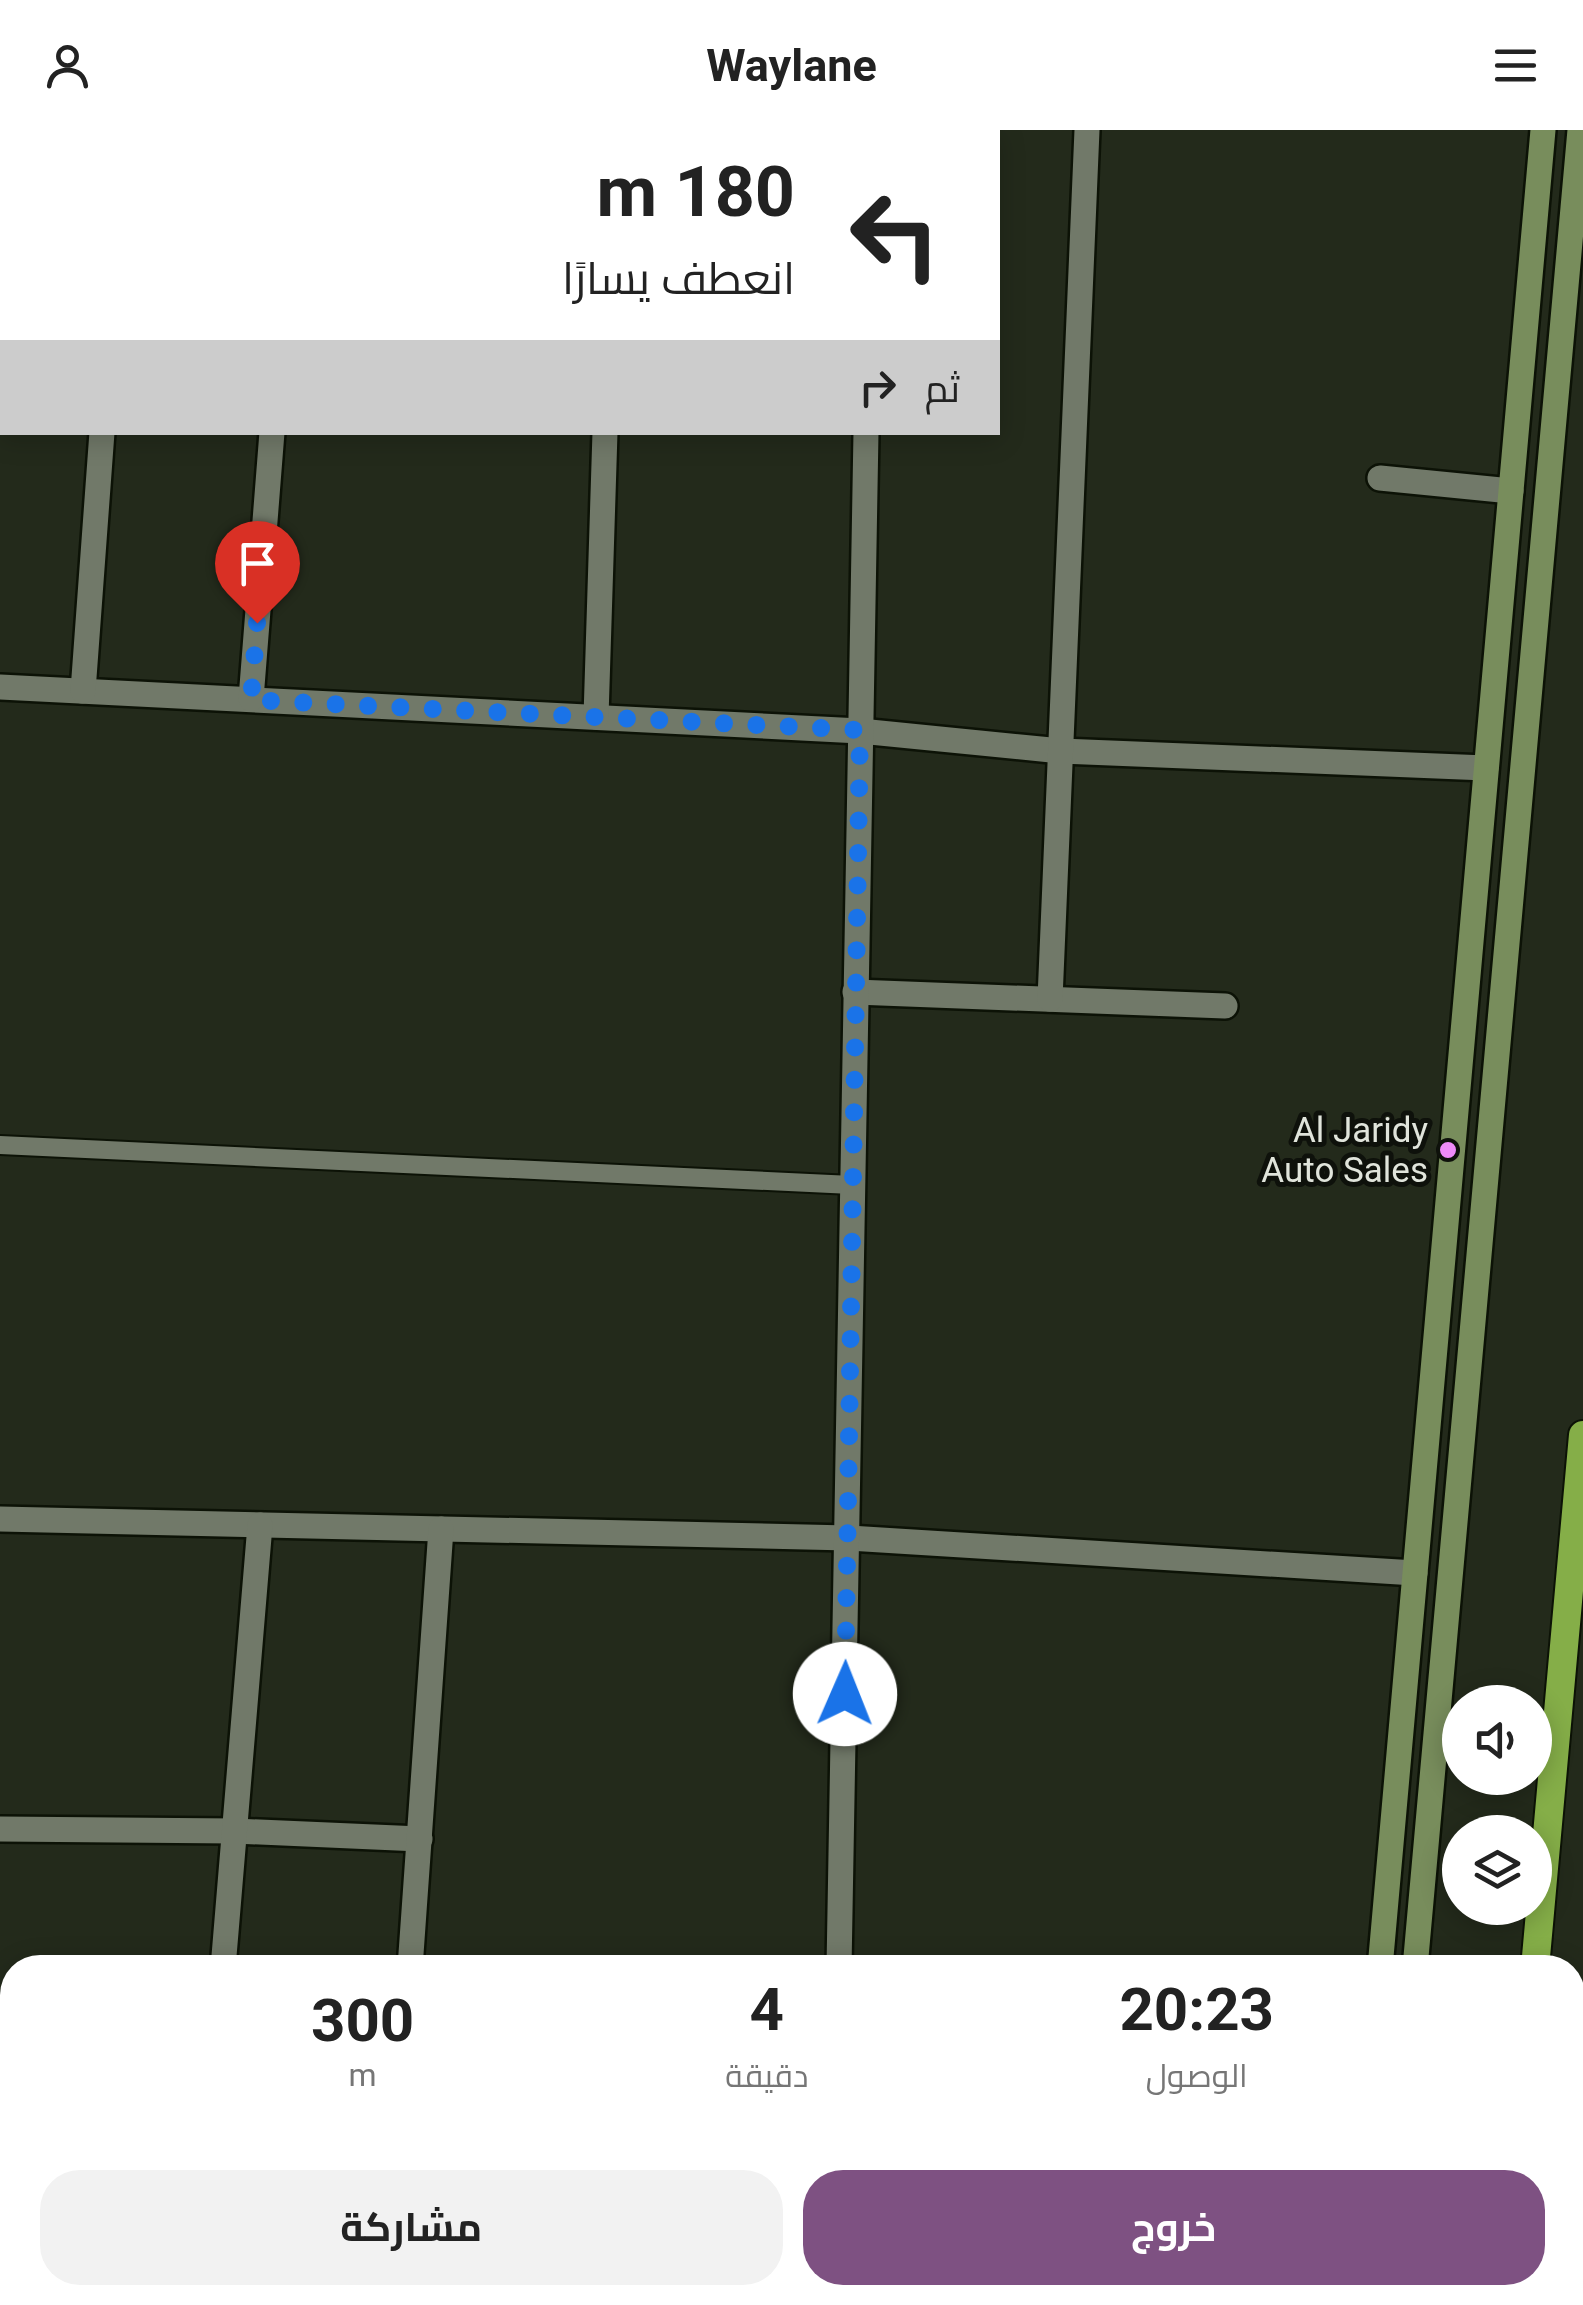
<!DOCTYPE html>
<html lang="ar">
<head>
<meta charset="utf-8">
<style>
  :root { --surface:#fff; --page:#f2f2f2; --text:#222; --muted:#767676; --accent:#7e5182 }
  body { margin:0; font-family:Roboto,Cairo,sans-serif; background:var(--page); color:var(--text); direction:rtl; height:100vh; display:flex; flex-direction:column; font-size:38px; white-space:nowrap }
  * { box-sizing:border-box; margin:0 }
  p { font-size:32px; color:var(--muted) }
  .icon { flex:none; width:55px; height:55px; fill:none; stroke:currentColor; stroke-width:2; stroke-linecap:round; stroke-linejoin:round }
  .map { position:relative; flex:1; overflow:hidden; direction:ltr }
  .side { position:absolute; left:0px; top:1825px; width:1585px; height:350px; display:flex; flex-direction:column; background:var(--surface); border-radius:40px 40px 0 0; box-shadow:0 5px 25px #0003; direction:rtl }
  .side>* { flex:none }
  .guide { position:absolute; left:0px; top:0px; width:1000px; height:305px; box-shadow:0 5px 25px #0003; direction:rtl; background:#fff; color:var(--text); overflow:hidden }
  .buttons { position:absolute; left:1442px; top:1555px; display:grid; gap:20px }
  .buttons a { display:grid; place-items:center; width:110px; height:110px; border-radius:50%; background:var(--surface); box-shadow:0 5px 25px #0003; font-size:50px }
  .pin { position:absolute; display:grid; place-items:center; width:85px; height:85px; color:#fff; margin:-102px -42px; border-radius:50% 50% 50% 0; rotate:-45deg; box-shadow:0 0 10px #0007 }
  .pin .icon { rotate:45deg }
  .me { position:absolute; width:110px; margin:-55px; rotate:1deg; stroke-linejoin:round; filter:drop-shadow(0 0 8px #0008) }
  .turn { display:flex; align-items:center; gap:35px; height:210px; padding:0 40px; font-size:45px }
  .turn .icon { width:130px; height:130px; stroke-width:2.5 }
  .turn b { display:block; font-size:70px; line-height:85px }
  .then { display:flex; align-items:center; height:95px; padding:0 40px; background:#0003; gap:20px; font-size:38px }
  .eta { display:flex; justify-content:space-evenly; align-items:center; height:170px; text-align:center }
  .eta b { font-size:60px; font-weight:700; line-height:70px }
  .cta { display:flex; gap:20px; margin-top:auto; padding:20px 40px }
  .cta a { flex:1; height:115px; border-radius:40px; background:var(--accent); color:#fff; font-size:40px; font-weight:700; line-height:115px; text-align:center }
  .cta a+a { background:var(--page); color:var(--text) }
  header { display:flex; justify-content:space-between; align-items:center; height:130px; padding:0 40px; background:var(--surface); font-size:45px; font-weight:700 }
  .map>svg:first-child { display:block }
</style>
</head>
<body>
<header><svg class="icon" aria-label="menu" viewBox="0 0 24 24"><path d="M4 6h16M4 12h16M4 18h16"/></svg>Waylane<svg class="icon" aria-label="person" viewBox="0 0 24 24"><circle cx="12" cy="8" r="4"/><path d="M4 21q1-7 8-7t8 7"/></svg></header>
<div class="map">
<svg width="1583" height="2175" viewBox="0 0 1583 2175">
  <rect width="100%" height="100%" fill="#232a1b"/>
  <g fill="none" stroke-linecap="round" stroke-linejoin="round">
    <g stroke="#0c1206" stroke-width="22">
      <polyline id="service" points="0,1015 852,1055"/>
    </g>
    <g stroke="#0c1206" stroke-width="30">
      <g id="minor">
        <polyline points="124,2 125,0"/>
        <polyline points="294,2 295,0"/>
        <polyline points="614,2 614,0"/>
        <polyline points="872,2 872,0"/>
        <polyline points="1380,348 1511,361"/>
        <polyline points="0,557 860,601 1061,621 1486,638"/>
        <polyline points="83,561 102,302"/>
        <polyline points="251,569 272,302"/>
        <polyline points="596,587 605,302"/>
        <polyline points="855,862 1225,876"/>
        <polyline points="1050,869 1087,0"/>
        <polyline points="0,1389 849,1408 1415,1443"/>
        <polyline points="0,1699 235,1701 420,1709"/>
        <polyline points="223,1838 260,1395"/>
        <polyline points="410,1838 441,1399"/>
        <polyline points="839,1838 866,302"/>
        <polyline points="194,2175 195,2162"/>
        <polyline points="386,2175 387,2162"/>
        <polyline points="821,2175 823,2162"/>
      </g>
    </g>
    <g stroke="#0c1206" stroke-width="30">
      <g id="secondary">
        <polyline points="1380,1838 1543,0"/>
        <polyline points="1415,1838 1580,0"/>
        <polyline points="1350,2175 1351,2162"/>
        <polyline points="1384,2175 1386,2162"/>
      </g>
    </g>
    <g stroke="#0c1206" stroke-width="32">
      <g id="trunk">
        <polyline points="1535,1838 1583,1305"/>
        <polyline points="1505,2175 1506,2162"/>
      </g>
    </g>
    <use href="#service" stroke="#717969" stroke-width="18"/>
    <use href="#minor" stroke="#717969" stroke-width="25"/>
    <use href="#secondary" stroke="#788d5c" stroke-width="25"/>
    <use href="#trunk" stroke="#85ae48" stroke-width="28"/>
  </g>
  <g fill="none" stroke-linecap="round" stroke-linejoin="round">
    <polyline stroke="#1a73e8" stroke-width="18" stroke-dasharray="0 32.4" points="257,493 251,570 860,600 845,1564"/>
  </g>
  <circle fill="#ee8bf8" stroke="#0e110b" stroke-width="4" cx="1448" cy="1020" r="10"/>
  <g text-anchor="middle" stroke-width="10" stroke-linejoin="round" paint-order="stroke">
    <g font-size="35" fill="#e0e4db" stroke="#0e110b" text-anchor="end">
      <text x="1428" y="1012">Al Jaridy<tspan x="1428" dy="40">Auto Sales</tspan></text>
    </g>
  </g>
</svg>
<div class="buttons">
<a><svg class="icon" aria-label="sound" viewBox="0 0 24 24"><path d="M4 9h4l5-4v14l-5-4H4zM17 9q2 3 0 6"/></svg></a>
<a><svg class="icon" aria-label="layers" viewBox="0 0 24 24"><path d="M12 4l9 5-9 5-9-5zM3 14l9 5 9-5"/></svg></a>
</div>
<div class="pin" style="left:257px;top:493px;background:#d93025"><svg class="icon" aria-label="arrive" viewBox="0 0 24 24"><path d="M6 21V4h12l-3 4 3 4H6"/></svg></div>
<svg class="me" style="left:845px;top:1564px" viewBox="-20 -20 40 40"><circle r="19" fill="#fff"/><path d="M0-13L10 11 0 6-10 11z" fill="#1a73e8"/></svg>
<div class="guide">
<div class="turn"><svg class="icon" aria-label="left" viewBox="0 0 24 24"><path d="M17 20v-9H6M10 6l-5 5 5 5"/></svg><div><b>180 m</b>انعطف يسارًا</div></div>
<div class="then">ثم<svg class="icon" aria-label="right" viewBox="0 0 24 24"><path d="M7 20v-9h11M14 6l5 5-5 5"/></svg></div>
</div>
<section class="side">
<div class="eta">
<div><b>20:23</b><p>الوصول</p></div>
<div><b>4</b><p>دقيقة</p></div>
<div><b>300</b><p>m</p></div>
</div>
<div class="cta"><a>خروج</a><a>مشاركة</a></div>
</section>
</div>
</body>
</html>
